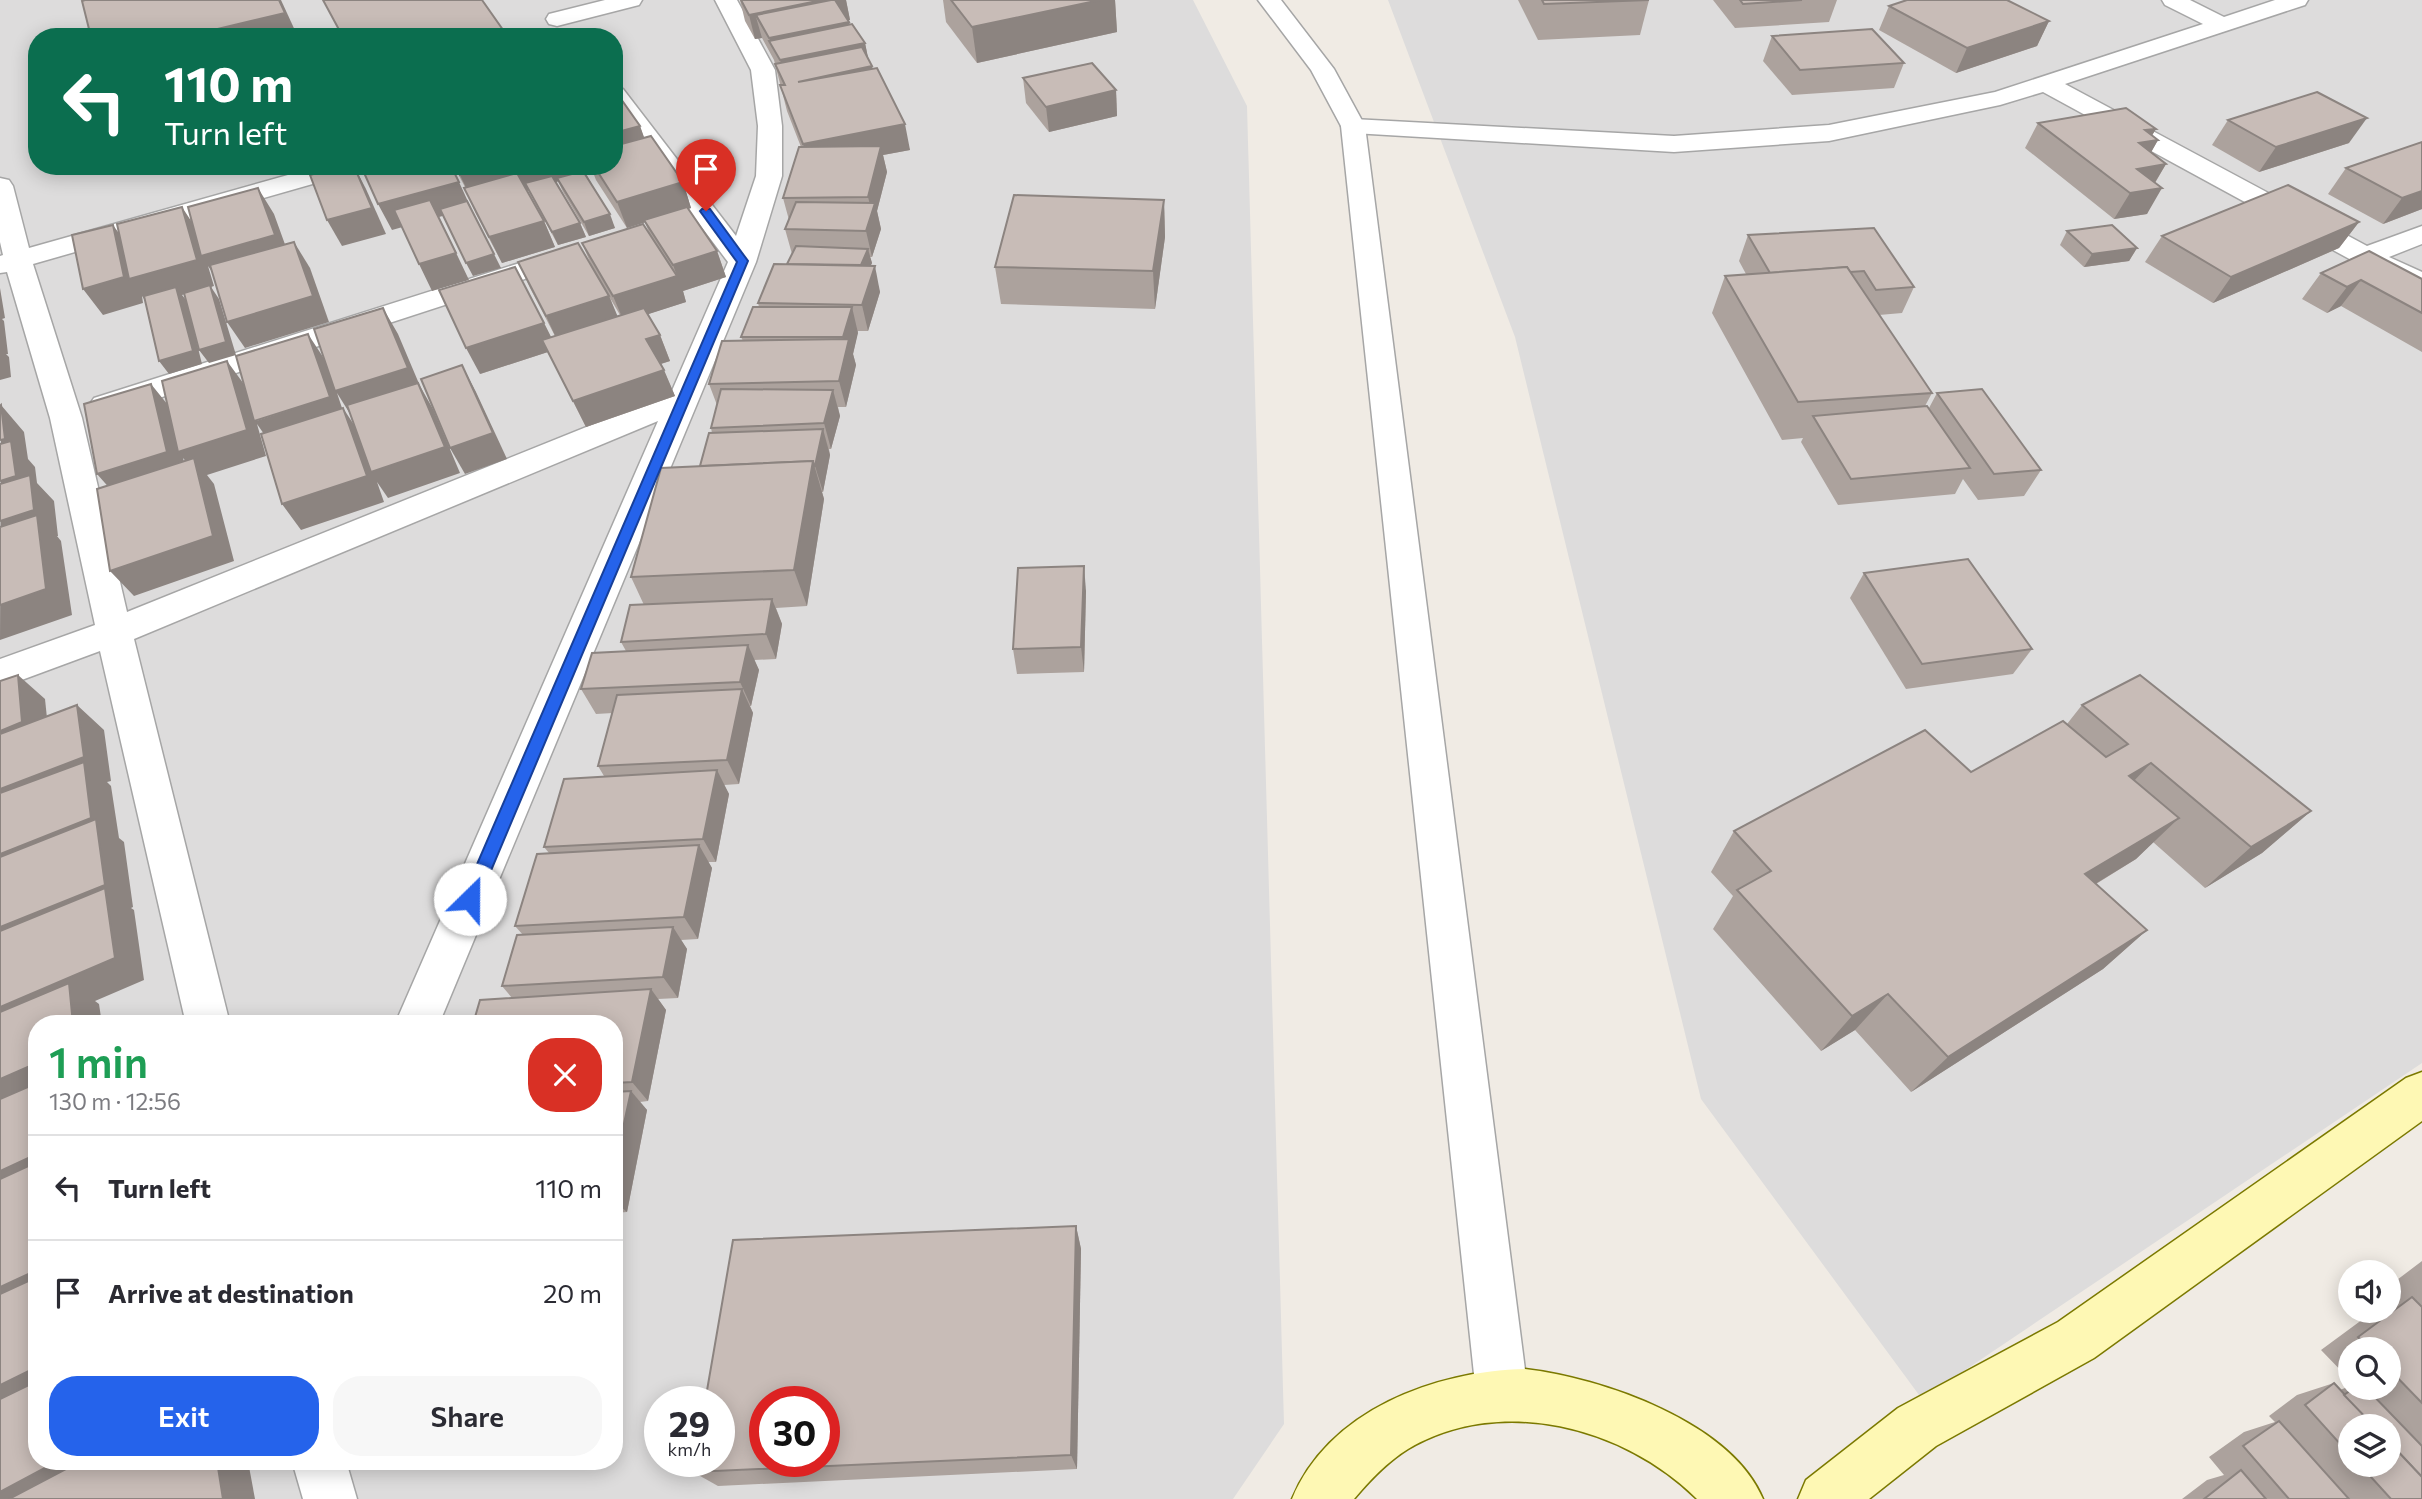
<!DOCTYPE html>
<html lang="en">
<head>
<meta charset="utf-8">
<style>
  :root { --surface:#fff; --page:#f7f7f7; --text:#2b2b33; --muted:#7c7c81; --line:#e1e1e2; --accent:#2563eb }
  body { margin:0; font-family:Commissioner,sans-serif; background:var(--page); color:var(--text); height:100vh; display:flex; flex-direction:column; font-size:26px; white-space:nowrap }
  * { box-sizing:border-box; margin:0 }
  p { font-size:23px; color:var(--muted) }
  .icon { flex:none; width:38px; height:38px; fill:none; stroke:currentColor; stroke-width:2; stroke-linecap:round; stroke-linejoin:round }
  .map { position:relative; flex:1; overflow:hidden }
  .sheet { position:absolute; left:28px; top:1015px; width:595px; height:455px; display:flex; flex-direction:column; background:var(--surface); border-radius:28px; box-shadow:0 4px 18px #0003 }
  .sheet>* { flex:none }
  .top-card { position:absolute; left:28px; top:28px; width:595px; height:147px; border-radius:28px; box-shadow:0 4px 18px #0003; background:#0b6e4f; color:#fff; overflow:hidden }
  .fabs { position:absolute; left:2338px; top:1260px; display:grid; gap:14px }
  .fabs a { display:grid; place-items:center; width:63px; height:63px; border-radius:50%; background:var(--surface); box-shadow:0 4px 18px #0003; font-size:35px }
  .speed { position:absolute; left:644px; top:1386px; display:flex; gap:14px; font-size:35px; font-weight:700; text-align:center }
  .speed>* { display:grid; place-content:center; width:91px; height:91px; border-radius:50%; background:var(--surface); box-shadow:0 4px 18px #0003; line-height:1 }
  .speed small { font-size:18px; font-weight:400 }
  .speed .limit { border:10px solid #d22; background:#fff; color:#111 }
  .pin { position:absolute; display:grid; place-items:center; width:60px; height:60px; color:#fff; margin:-72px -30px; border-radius:50% 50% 50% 0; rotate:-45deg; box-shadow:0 0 7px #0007 }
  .pin .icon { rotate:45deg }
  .me { position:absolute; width:77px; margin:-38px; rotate:23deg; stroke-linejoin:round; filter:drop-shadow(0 0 5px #0008) }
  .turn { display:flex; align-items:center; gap:24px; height:147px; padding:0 21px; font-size:32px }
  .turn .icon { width:91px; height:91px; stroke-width:2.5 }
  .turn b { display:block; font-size:49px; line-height:60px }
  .round { display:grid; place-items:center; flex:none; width:74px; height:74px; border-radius:28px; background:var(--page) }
  .summary { display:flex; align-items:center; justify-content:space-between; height:119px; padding:0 21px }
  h1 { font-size:42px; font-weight:600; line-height:52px; color:#1e9e55 }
  .primary-button { display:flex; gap:14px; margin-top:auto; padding:14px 21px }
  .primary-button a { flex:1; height:80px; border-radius:28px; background:var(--accent); color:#fff; font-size:28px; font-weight:600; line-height:80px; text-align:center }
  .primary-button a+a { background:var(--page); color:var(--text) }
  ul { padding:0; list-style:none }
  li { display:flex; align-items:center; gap:21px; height:105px; padding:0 21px; border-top:2px solid var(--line) }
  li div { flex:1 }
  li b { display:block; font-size:26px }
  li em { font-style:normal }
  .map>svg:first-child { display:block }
</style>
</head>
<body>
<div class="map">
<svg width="2422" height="1499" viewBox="0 0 2422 1499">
  <rect width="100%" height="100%" fill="#f0ebe4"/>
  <g fill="#dddcdc" fill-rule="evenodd">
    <path d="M0 0H1193L1247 106 1284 1424 1233 1499H0ZM37 37H614V166H37ZM37 1024H614V1461H37ZM660 1402H719V1461H660ZM765 1402H824V1461H765Z"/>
    <polygon points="1388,0 2422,0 2422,1063 1922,1399 1701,1099 1515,337"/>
  </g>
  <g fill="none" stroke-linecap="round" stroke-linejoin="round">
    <g stroke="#a6a6a6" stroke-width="3">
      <g id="minor">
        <polygon points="605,0 642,0 639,5 557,26 549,24 546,19 549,14"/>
        <polygon points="715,0 737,0 775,70 782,126 782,176 756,262 439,1024 395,1024 658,421 134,639 230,1024 186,1024 100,651 0,688 0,659 95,625 50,418 7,272 0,273 0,256 3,255 0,242 0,178 9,180 13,186 29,248 320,166 362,166 358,171 33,264 82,418 127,612 671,393 728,262 614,111 614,87 623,89 736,236 756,176 758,126 751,70"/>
        <polygon points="2162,0 2190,0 2224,17 2275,0 2308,0 2305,5 2065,84 2367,246 2422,226 2422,244 2389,257 2422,272 2422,292 2355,262 2043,92 2000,105 1829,141 1674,152 1353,133 1344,131 1341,126 1344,121 1353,119 1674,136 1829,125 1995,92 2203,24 2165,5"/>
        <polygon points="570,247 580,249 584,255 580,261 116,412 105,415 94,412 89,405 94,398"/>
        <polygon points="292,1461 346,1461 357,1499 303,1499"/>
      </g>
    </g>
    <g stroke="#a6a6a6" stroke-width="3">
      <polygon id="tertiary" points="1258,0 1281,0 1334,69 1365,126 1528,1393 1521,1412 1502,1419 1483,1412 1476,1393 1341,126 1311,70"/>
    </g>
    <g stroke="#7b7900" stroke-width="3">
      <g id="secondary">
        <polygon points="2422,1072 2422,1121 2094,1358 1936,1446 1869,1499 1798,1499 1806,1480 1898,1408 2058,1322 2406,1078"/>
        <path d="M1525 1369C1602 1378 1731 1422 1763 1499H1697C1625 1427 1500 1394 1408 1449 1387 1462 1370 1480 1354 1499H1292C1329 1410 1435 1371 1525 1369Z"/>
      </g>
    </g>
    <use href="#minor" fill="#fff" fill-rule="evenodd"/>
    <use href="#tertiary" fill="#fff" fill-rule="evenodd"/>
    <use href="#secondary" fill="#fef8b4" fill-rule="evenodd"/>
  </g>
  <g fill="#aca29d" fill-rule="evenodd">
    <polygon points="740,0 846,0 850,20 848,20 850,24 865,43 868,58 910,150 883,155 887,172 877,211 881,229 872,257 870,257 872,263 870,266 880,292 868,331 858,331 853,354 856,365 846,407 838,407 840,416 831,449 829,449 830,455 823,492 822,492 824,499 807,606 776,608 782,624 776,659 754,660 759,670 751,706 750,706 753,713 739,784 724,785 729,794 716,862 708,862 712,868 698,939 681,940 687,949 678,998 658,999 666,1010 648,1101 640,1102 647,1110 627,1212 614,1213 614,1024 512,998 502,986 523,935 515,926 549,853 544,847 604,776 598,766 613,713 596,714 581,689 626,651 621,642 644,605 631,577 700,466 712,433 711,428 717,405 709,384 743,341 741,337 759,307 758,303 787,264 792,254 785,229 789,220 783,198 801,147 787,111 774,60 762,38 755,39 745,21"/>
    <polygon points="943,0 1115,0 1117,32 977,63 946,22"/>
    <polygon points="1518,0 1649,0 1640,35 1538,40"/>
    <polygon points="1713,0 1837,0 1829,22 1735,28"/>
    <polygon points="1889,6 2049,21 2037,46 1956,73 1879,30"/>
    <polygon points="1772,36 1904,63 1894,88 1792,95 1763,61"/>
    <polygon points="1023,78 1116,90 1117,116 1049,132 1026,103"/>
    <polygon points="2228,120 2349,143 2259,172 2212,145"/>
    <polygon points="2038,123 2156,129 2152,135 2158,140 2151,152 2166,164 2155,183 2147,214 2114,219 2025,148"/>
    <path d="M640 126 644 138 683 182 691 208 688 209 717 251 726 277 683 291 686 302 648 314 660 335 670 361 661 364 675 396 586 427 548 352 480 374 544 323 551 337 555 336 530 288 518 262 592 267 582 243 649 233 645 222 627 228 596 180 591 167 589 168 588 166H614ZM610 298 620 315 617 316Z"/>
    <polygon points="2422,142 2422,209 2383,224 2328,194 2346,168"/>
    <polygon points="454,166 582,166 615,228 589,236 563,192 558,181 556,182 580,223 586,237 558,245 528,190 526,190 544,221 555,247 502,263 476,214 464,188 465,187"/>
    <polygon points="1164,200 1165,237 1155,309 1001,304 995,267"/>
    <polygon points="2359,222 2339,248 2213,303 2145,262 2162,236"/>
    <polygon points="2067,231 2137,248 2129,261 2084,267 2060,245"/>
    <polygon points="1748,235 1914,287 1902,313 1879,315 1932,393 1925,406 1929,408 1937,393 2041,470 2024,496 1978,500 1963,479 1955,494 1838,505 1801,442 1803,438 1782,440 1712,313 1725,276 1746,274 1739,261"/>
    <polygon points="2321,273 2422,279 2422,352 2341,306 2327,313 2302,299"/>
    <polygon points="1864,573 2032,649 2013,674 1906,689 1850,598"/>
    <polygon points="1086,591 1084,672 1017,674 1013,649"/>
    <polygon points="2082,705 2311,811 2262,853 2205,888 2153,842 2136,859 2096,884 2147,930 2103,969 1911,1092 1855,1030 1821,1051 1713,929 1733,896 1711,872 1734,831 1971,772 2067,724"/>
    <polygon points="1076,1226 1081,1249 1077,1469 718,1486 693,1472"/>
    <path d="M2422 1261V1499H2182L2207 1480 2224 1475 2209 1457 2244 1432 2275 1422 2269 1416 2297 1395 2334 1383 2340 1390 2350 1386V1388H2389V1349H2350V1380L2321 1350 2374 1311H2389V1305L2393 1304 2389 1299V1286ZM2350 1426 2389 1465H2350Z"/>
  </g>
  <g fill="#8c8480">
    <polygon points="279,0 281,0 298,37 184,37"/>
    <polygon points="749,0 846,0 850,20 768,37 756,17 762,38 755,39 749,15"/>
    <polygon points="1100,0 1115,0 1117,32 977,63 972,27"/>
    <polygon points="2049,21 2037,46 1956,73 1967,48"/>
    <polygon points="849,22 854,45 865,43 870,67 872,66 877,91 787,85 780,60 771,44 769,38"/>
    <polygon points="1116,90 1117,116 1049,132 1046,107"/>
    <polygon points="2367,118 2349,143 2259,172 2276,147"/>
    <polygon points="905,124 910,150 883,155 887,172 877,211 881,229 872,257 866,231 872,213 868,197 810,169 803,144"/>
    <polygon points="640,126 649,151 614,161 614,133"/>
    <polygon points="2156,129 2148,142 2158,140 2144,165 2124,169 2145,130"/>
    <polygon points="2166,164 2151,189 2162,188 2147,214 2114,219 2130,193 2137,169"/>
    <polygon points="354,166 366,189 386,234 342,246 327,220"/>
    <polygon points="490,166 511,166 520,187 472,200 460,175"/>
    <polygon points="514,166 582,166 584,174 528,190 525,183 528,190 525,191"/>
    <polygon points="459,182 471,208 439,217 469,280 432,291 419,264 438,217 392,230 378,204"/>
    <polygon points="683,182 691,208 627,228 617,202"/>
    <polygon points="258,188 274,214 291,261 219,282 208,266 214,286 211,287 219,299 236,355 209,363 199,350 210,287 182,295 186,300 202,364 169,374 159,361 148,305 142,296 143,303 103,315 83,289 113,225 131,250 182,207 199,233"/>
    <polygon points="2422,191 2422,209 2383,224 2402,198"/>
    <polygon points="1164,200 1165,237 1155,309 1153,271"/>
    <polygon points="610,214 615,228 589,236 584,222"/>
    <polygon points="544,221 555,247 502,263 489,237"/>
    <polygon points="2359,222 2339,248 2213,303 2231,277"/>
    <polygon points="580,223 586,237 558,245 552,232"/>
    <polygon points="294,242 310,268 329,322 245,348 227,322"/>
    <polygon points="2137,248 2129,261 2084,267 2092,254"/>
    <polygon points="868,249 872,263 862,285 859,272"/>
    <polygon points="717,251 726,277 683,291 686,302 624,322 613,296 677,276 673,265"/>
    <polygon points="494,254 501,268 473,276 466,263"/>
    <polygon points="875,266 880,292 868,331 862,305"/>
    <polygon points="2361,280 2341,306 2327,313 2347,287"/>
    <polygon points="0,288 5,318 2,319 4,321 8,354 6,354 9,357 11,377 0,380"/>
    <polygon points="609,296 620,322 558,342 546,316"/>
    <polygon points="852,307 858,333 853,354 856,365 846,407 839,381 846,349 843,337"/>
    <polygon points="383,308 398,334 420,386 433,409 460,473 388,498 377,482 384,502 301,530 282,504 367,476 343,408 360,434 373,471 445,447 423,394 352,417 337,393 347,423 273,447 257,424 266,456 207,475 214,484 234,561 134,596 110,571 213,536 199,477 183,458 188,478 120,500 97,474 167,452 151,384 172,410 181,451 247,430 227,361 246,387 256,421 330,397 308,334 325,360 336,391 408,368"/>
    <polygon points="544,323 557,349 480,374 466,348"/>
    <polygon points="660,335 670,361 657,365 646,339"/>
    <polygon points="462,365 476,392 507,459 465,474 450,448"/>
    <polygon points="664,370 675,396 586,427 573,401"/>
    <polygon points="833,390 840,416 831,449 824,423"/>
    <polygon points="1,405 24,432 28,459 35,467 37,483 54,501 58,536 57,536 61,541 72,615 0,640"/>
    <polygon points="823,429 830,455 823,492 815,466"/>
    <polygon points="813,461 824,499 807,606 794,570"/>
    <polygon points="1084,566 1086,591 1084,672 1081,647"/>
    <polygon points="772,599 782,624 776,659 766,634"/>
    <polygon points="748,645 759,670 751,706 740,682"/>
    <polygon points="18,675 45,699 50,747 0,766 0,731"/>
    <polygon points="742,689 753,713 739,784 727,760"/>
    <polygon points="77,705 104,730 111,781 107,782 111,786 119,838 124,842 133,907 131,908 134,910 144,980 95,1001 99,1004 102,1024 73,1024 0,1042 0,789"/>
    <polygon points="2151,763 2111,805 2129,776"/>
    <polygon points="717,770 729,794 716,862 703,839"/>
    <polygon points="2311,811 2262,853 2205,888 2251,847"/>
    <polygon points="2179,818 2136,859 2046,914 2085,874"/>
    <polygon points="699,845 712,868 698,939 684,917"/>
    <polygon points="673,927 687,949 678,998 663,977"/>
    <polygon points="2147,930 2103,969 1911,1092 1948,1057"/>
    <polygon points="651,989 666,1010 648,1101 632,1082"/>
    <polygon points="1888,994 1855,1030 1821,1051 1852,1016"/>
    <polygon points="37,1063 37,1097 0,1113 0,1079"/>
    <polygon points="631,1091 647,1110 627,1212 614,1201 614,1170"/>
    <polygon points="37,1154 37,1188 0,1205 0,1171"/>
    <polygon points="1076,1226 1081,1249 1077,1469 1071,1455"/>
    <polygon points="37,1270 37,1302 0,1320 0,1287"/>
    <polygon points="37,1367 37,1398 0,1417 0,1385"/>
    <polygon points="58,1461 115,1461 43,1499 0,1499 0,1492"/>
    <polygon points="217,1461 248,1461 255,1499 223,1499"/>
  </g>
  <g fill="#c8bcb7" stroke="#8c8480" stroke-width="2" fill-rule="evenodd">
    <polygon points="85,0 279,0 285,13 184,37 91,37 82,1"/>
    <polygon points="323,0 482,0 508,37 343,37"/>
    <polygon points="741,0 822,0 749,15"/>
    <polygon points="831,0 835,0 849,22 769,38 756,15"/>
    <polygon points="951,0 1100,0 972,27"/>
    <polygon points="1542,0 1649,0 1544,4"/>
    <polygon points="1740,0 1802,0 1743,4"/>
    <polygon points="1907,0 2007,0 2049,21 1967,48 1889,6"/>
    <polygon points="852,24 865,43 780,60 769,41"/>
    <polygon points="1872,29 1904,63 1800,70 1772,36"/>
    <polygon points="862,47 872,66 798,82 877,68 905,124 803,144 780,85 785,85 775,64"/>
    <polygon points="1092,63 1116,90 1046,107 1023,78"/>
    <polygon points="614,89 640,126 614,133"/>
    <polygon points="2317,92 2367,118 2276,147 2228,120"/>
    <polygon points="2126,108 2156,129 2145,130 2158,140 2139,143 2166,164 2137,169 2162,188 2130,193 2038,123"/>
    <polygon points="651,136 683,182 617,202 594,166 614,166 614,146"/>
    <polygon points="2422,142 2422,191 2402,198 2346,168"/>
    <polygon points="881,146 868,197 783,198 799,147"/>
    <polygon points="342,166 354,166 372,208 327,220 310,175"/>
    <polygon points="361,166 451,166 459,182 378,204"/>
    <polygon points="456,166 490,166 460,175"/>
    <polygon points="583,171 610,214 584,222 557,178"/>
    <polygon points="517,173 544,221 489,237 464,188"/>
    <polygon points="552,176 580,223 552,232 525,183"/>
    <polygon points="2288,185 2359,222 2231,277 2162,236"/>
    <polygon points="258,188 275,235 201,256 188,207"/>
    <polygon points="1014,195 1164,200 1153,271 995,267"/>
    <polygon points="430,200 456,253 419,264 394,210"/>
    <polygon points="467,201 494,254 466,263 440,209"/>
    <polygon points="796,202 875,203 866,231 785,229"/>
    <polygon points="182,207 197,260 129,279 117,224"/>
    <polygon points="687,207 717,251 673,265 644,220"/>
    <polygon points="643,224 677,276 613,296 582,243"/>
    <polygon points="113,225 124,277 83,289 72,235"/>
    <polygon points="2112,225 2137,248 2092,254 2067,231"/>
    <polygon points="1874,228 1914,287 1876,290 1864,271 1850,272 1847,267 1770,273 1748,235"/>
    <polygon points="294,242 313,296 227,322 210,265"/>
    <polygon points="578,243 609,296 546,316 518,262"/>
    <polygon points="796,246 868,249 861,265 787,264"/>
    <polygon points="2369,251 2422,279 2422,313 2361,280 2347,287 2321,273"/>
    <polygon points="774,264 875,266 862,305 758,303"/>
    <polygon points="515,267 544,323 466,348 439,290"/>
    <polygon points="1847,267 1932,393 1798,402 1725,276"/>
    <polygon points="210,285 226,342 199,350 184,293"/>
    <polygon points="176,287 193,351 159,361 144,296"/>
    <polygon points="753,307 852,307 843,337 741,337"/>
    <polygon points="383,308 408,368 335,391 314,329"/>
    <polygon points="644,308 660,335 646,339 664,370 573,401 542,340"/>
    <polygon points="308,334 330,397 254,421 236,356"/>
    <polygon points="849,339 839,381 709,384 722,341"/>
    <polygon points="227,361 247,430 178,452 162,381"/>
    <polygon points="462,365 493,433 450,448 421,379"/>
    <polygon points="418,383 445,447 371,472 347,405"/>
    <polygon points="151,384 167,452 97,474 84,404"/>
    <polygon points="721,389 833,390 824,423 711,428"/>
    <polygon points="1982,389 2041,470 1994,474 1937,393"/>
    <polygon points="1,405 5,439 0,440 0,406"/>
    <polygon points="1927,406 1970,468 1851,479 1813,416"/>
    <polygon points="343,408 367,476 282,504 261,434"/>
    <polygon points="823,429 815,466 814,466 813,461 700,466 709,433"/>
    <polygon points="11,441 16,476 0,481 0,444"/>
    <polygon points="194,458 213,536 110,571 97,489"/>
    <polygon points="813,461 794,570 631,577 661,468"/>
    <polygon points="30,475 34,510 0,521 0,484"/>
    <polygon points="37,515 46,589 0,605 0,527"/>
    <polygon points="1968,559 2032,649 1922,664 1864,573"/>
    <polygon points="1084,566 1081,647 1013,649 1018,568"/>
    <polygon points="772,599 766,634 621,642 630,605"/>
    <polygon points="748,645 740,682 581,689 592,653"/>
    <polygon points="18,675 22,722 0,731 0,681"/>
    <polygon points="2140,675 2311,811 2251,847 2151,763 2129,776 2179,818 2085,874 2147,930 1948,1057 1888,994 1852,1016 1737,890 1771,871 1734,831 1925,730 1971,772 2063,721 2106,757 2128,744 2082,705"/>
    <polygon points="742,689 727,760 598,766 617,695"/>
    <polygon points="77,705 84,757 0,789 0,734"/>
    <polygon points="84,762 91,818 0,854 0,793"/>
    <polygon points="717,770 703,839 544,847 564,779"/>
    <polygon points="96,819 105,885 0,927 0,857"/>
    <polygon points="699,845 684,917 515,926 537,854"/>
    <polygon points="105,888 115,958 0,1007 0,931"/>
    <polygon points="673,927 663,977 502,986 517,935"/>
    <polygon points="69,983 73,1024 37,1024 37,1063 0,1079 0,1012"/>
    <polygon points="651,989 632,1082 614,1083 614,1024 473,1024 480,1000"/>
    <polygon points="37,1083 37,1154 0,1171 0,1099"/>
    <polygon points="631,1091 614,1170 614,1092"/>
    <polygon points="37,1162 37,1270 0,1287 0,1179"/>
    <path d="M1076 1226 1071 1455 693 1472 695 1461H719V1402H705L733 1240ZM765 1402H824V1461H765Z"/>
    <polygon points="37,1277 37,1367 0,1385 0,1294"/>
    <polygon points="2412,1297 2422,1307 2422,1403 2389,1369 2389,1349 2370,1349 2358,1337"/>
    <polygon points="37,1381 37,1461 58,1461 0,1492 0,1399"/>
    <polygon points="2334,1383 2374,1426 2350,1426 2350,1455 2305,1405"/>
    <polygon points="2354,1388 2366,1388 2422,1446 2422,1477 2389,1442 2389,1426 2374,1426 2344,1395"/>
    <polygon points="2279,1421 2349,1499 2289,1499 2243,1446"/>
    <polygon points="2389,1442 2422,1477 2422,1499 2391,1499 2360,1465 2389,1465"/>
    <polygon points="81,1461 217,1461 223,1499 9,1499"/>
    <polygon points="2241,1470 2266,1499 2204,1499"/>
  </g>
  <polygon fill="#2563eb" stroke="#184099" stroke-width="2" points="702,209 710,209 748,261 479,899 477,904 470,906 464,904 462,899 737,262 700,211"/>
</svg>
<div class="fabs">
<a><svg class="icon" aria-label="sound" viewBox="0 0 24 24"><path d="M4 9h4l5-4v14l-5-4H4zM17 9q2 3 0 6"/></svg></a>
<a><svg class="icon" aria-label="search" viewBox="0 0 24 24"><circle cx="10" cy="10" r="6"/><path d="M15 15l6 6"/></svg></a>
<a><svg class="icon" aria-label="layers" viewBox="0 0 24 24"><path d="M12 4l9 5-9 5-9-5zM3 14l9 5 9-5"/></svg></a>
</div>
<div class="speed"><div>29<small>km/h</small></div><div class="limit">30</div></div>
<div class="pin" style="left:706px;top:211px;background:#d93025"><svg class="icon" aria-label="arrive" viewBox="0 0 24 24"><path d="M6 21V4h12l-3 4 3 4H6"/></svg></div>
<svg class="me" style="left:470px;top:899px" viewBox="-20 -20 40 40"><circle r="19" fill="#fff"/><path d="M0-13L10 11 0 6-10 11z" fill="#2563eb"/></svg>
<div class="top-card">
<div class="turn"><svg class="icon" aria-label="left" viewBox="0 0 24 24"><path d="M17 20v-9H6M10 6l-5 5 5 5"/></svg><div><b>110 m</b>Turn left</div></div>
</div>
<section class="sheet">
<div class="summary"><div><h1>1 min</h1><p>130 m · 12:56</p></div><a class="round" style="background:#d93025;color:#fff"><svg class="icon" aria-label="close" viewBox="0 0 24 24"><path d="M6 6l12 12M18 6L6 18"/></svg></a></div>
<ul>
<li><svg class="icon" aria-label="left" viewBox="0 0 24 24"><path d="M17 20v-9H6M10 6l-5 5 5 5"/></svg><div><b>Turn left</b></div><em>110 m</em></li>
<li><svg class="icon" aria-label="arrive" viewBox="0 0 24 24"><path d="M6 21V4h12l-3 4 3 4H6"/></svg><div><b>Arrive at destination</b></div><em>20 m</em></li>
</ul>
<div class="primary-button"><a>Exit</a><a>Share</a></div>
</section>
</div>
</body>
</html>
